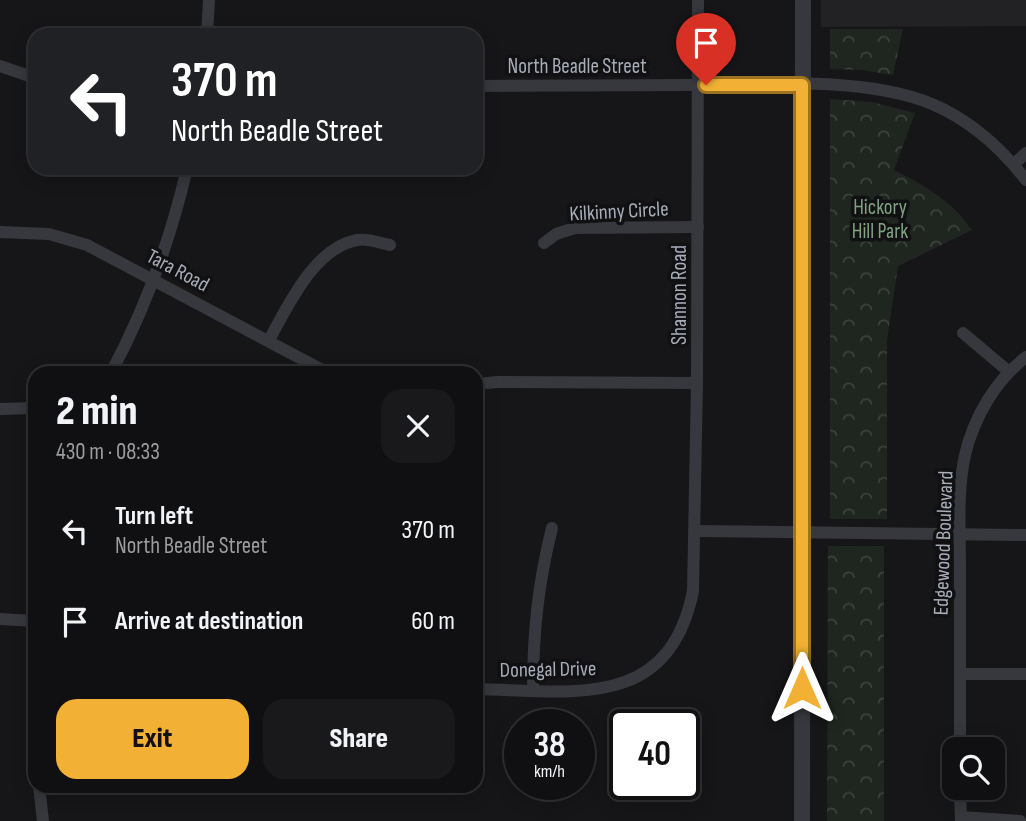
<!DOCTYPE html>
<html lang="en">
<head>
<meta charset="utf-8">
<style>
  :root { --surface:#101012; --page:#19191b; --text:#f1f3f6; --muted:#9c9d9f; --line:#303032; --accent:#f2b134 }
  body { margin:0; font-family:"Sofia Sans Condensed",sans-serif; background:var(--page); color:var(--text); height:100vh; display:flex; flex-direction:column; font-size:26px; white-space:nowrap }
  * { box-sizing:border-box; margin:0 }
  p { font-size:23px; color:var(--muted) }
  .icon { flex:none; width:38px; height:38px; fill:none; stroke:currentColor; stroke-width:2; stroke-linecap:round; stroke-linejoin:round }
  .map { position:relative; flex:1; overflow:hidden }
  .panel { position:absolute; left:28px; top:366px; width:455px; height:427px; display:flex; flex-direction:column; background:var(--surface); border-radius:21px; box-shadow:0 4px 18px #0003,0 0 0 2px var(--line) }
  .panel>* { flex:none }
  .hud { position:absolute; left:28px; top:28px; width:455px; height:147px; border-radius:21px; box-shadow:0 4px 18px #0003,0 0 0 2px var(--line); background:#202124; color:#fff; overflow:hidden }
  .buttons { position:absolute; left:942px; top:737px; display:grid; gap:14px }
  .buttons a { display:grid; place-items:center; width:63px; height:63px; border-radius:14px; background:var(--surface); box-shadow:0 4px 18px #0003,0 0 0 2px var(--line); font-size:35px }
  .speed { position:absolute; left:504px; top:709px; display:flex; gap:14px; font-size:35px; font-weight:700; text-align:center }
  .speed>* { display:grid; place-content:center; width:91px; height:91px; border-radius:50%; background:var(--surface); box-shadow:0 4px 18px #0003,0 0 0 2px var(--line); line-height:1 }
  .speed small { font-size:18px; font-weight:400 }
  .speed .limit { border:4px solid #111; border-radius:10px; background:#fff; color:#111 }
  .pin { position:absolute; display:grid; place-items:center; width:60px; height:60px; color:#fff; margin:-72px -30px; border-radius:50% 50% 50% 0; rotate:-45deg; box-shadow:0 0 7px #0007 }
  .pin .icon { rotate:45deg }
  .me { position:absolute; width:77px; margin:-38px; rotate:0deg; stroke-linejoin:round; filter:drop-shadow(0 0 5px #0008) }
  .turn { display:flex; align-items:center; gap:24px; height:147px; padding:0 28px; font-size:32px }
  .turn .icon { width:91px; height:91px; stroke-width:2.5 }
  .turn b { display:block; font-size:49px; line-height:60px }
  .round { display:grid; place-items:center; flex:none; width:74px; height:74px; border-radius:21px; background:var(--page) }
  .head { display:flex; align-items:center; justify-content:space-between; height:119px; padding:0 28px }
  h1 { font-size:42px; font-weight:800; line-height:52px }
  .button { display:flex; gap:14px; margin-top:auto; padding:14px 28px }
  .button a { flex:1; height:80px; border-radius:21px; background:var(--accent); color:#111; font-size:28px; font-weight:800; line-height:80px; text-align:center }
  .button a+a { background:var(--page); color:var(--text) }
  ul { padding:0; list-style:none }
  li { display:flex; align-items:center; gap:21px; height:91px; padding:0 28px }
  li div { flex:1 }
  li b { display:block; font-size:26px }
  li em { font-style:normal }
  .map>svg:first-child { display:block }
</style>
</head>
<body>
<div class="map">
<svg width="1026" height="821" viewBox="0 0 1026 821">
  <defs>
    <pattern id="park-crowns" width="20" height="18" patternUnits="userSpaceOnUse" patternTransform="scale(1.75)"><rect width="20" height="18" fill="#1e261f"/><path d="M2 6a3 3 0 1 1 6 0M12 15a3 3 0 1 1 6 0" fill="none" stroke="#3c433d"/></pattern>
  </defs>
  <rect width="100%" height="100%" fill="#161618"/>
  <polygon fill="#222225" points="821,0 1026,0 1026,26 821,27"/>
  <g fill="url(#park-crowns)">
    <polygon points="830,29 903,29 893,75 861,70 830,69"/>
    <path d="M830 99 872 102 915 113 894 170C924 185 952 201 972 230L898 266 887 340V519H830Z"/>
    <polygon points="828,546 884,546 884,821 827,821"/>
  </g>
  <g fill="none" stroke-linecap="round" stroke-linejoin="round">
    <g stroke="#37383d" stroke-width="12">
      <polyline points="207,35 209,0"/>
      <polyline points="0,66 35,78"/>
      <path d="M476 86C547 85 618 86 689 85 761 84 865 76 932 104 970 120 1001 148 1026 180"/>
      <polyline points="1014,164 1026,153"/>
      <polyline points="0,232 49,234 87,245 328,373"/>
      <polyline points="544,243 556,234 575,228 698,227"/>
      <polyline points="963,333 1008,371"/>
      <path d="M269 340C288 306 314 248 357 240 368 238 380 243 390 245"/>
      <path d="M111 373C145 309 171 238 187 168"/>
      <polyline points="476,384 498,382 697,383"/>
      <polyline points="0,409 35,408"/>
      <polyline points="695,531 1026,535"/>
      <polyline points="0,619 35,621"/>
      <polyline points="960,674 1026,674"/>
      <path d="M476 689C571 691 669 712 693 591L697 383 698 0"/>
      <path d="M533 690C533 633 538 584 552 528"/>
      <path d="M960 749C960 688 960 628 960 567 960 530 957 491 965 455 974 417 995 381 1026 357"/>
      <polyline points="39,786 43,821"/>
      <polyline points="960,788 961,821"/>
      <polyline points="961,817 1020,821"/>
    </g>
    <polyline stroke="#37383d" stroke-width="16" points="802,821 803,0"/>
  </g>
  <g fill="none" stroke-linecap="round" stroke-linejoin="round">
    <g stroke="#9d7322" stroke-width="18">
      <polyline id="route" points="706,85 802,85 802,688"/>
    </g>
    <use href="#route" stroke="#f2b134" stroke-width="12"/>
  </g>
  <g text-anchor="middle" stroke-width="7" stroke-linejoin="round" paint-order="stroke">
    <g font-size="21" fill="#a8adb8" stroke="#111113">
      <text x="577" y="73">North Beadle Street</text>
      <text transform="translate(619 211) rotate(-3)" y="7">Kilkinny Circle</text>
      <text transform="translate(178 270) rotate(28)" y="7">Tara Road</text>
      <text transform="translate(679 295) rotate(-90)" y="7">Shannon Road</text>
      <text transform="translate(943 543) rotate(-88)" y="7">Edgewood Boulevard</text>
      <text transform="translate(548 669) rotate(-1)" y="7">Donegal Drive</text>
    </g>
    <g font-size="21" fill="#7fa381" stroke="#111113">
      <text x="880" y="214">Hickory<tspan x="880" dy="24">Hill Park</tspan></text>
    </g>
  </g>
</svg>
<div class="buttons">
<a><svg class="icon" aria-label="search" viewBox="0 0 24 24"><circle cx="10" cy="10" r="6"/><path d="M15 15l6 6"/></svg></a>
</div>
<div class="speed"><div>38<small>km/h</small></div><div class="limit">40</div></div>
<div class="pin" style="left:706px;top:85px;background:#d93025"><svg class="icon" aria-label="arrive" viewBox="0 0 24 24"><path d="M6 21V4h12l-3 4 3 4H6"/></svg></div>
<svg class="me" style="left:802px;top:688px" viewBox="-20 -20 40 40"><path d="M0-17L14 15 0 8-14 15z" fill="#f2b134" stroke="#fff" stroke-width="4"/></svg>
<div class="hud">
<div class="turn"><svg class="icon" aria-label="left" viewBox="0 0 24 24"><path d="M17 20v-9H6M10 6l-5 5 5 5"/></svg><div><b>370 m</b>North Beadle Street</div></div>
</div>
<section class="panel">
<div class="head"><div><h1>2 min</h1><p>430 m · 08:33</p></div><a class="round"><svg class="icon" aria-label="close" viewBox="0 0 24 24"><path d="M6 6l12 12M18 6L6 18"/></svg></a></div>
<ul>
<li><svg class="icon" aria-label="left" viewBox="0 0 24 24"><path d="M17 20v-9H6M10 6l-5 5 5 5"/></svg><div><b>Turn left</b><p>North Beadle Street</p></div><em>370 m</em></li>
<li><svg class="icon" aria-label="arrive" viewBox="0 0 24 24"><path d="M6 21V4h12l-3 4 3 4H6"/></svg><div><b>Arrive at destination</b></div><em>60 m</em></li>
</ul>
<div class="button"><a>Exit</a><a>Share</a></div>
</section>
</div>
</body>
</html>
